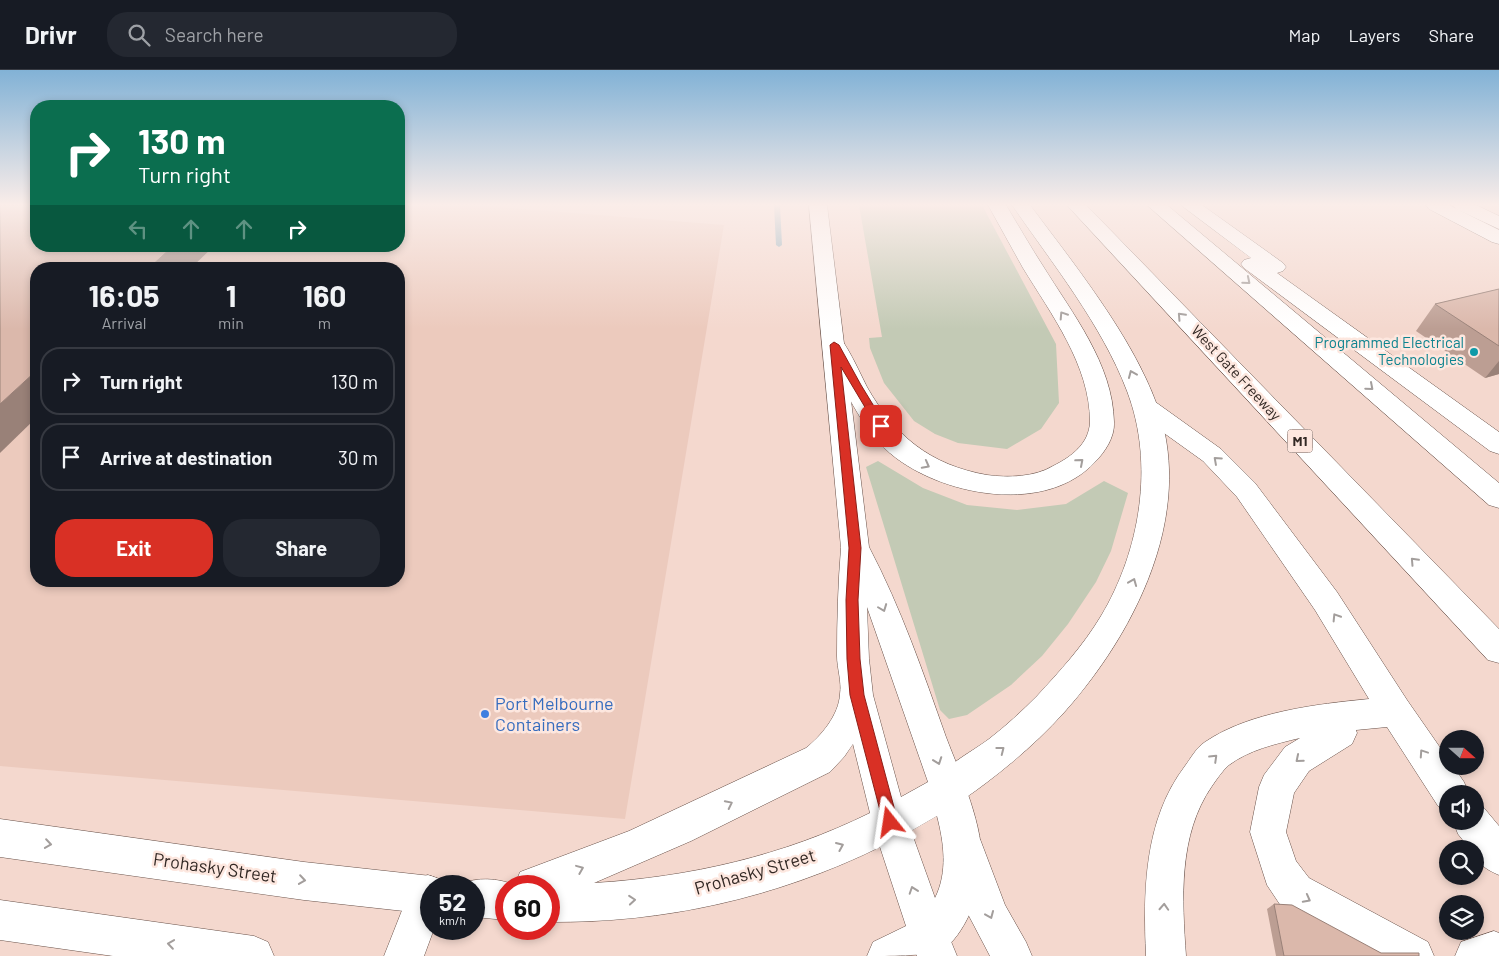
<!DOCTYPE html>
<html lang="en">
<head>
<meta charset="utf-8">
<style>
  :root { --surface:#171b24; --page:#242831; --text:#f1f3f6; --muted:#9ea1a6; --line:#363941; --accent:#d93025 }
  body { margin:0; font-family:Barlow,sans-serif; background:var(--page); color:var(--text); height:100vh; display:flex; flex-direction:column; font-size:19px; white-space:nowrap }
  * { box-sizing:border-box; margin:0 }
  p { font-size:16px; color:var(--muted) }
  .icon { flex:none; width:28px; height:28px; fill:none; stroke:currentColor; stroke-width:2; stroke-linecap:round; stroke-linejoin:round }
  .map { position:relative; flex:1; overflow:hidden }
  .side { position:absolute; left:30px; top:192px; width:375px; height:325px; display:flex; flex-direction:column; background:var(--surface); border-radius:20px; box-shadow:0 2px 8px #0003 }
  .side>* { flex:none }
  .hud { position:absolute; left:30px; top:30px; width:375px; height:152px; border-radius:20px; box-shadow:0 2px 8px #0003; background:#0b6e4f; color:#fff; overflow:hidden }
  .needle { width:32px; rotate:111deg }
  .buttons { position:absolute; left:1439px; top:660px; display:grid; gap:10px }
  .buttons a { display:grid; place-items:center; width:45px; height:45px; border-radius:50%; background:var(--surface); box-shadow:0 2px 8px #0003; font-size:25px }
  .speed { position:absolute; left:420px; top:805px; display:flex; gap:10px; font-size:25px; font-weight:700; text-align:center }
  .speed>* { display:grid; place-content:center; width:65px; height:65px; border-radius:50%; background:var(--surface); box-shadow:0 2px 8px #0003; line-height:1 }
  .speed small { font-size:12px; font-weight:400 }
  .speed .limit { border:8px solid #d22; background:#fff; color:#111 }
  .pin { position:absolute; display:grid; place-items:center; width:42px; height:42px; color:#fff; margin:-21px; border-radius:10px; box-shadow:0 2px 8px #0006 }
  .me { position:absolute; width:55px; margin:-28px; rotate:345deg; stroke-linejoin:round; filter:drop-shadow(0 0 4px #0008) }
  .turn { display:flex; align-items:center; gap:18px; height:105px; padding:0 25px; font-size:22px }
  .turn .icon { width:65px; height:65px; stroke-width:2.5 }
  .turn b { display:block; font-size:35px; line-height:42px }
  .lanes { display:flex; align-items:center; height:48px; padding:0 25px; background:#0003; justify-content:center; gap:25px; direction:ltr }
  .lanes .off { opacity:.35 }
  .eta { display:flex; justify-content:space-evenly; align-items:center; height:85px; text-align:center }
  .eta b { font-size:30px; font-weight:700; line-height:35px }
  .primary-button { display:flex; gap:10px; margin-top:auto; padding:10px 25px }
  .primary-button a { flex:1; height:58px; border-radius:20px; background:var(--accent); color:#fff; font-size:20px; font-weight:700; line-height:58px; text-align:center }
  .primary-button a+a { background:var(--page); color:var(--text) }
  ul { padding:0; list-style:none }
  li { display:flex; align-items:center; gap:15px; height:68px; margin:0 10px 8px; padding:0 15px; border:2px solid var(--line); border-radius:20px }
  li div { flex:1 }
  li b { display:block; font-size:19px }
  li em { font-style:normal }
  header { display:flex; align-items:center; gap:30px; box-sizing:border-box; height:70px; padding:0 25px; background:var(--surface); border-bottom:1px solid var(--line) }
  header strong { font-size:24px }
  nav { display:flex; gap:28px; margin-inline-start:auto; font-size:18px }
  .search { width:350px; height:45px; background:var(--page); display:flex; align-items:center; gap:12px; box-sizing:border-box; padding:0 18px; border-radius:20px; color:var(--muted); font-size:19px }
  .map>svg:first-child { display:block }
</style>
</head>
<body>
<header>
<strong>Drivr</strong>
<div class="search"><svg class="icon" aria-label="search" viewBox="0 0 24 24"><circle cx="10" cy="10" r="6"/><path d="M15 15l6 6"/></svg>Search here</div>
<nav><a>Map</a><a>Layers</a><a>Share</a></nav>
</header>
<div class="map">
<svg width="1499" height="886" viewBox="0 0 1499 886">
  <rect width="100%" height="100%" fill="#f4d8ce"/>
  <path fill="#eccabd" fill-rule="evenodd" d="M0 135 36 176H399V135H472L724 155 625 749 0 696ZM36 199H399V511H36Z"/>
  <g fill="#c3cab5">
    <polygon points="859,135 982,135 1056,274 1059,333 1041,359 1007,379 958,373 935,364 914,351 884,313 870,278 869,268 882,267"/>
    <polygon points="878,391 923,418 967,435 1017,440 1066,434 1104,411 1128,423 1111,481 1096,512 1068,554 1042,586 1011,615 967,645 949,649 940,640 866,397"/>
  </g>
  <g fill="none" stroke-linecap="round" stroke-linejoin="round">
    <polygon fill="#8aaebc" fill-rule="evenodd" points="774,135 780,135 782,175 779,177 776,175"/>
    <g stroke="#69524a" stroke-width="1">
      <g id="minor">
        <polygon points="1426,135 1449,135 1499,160 1499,174 1492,172 1429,139"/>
        <path d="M1145 329 1154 331 1221 379 1255 413 1337 522 1407 630 1448 689V696H1453L1464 712 1469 724H1448V740L1438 736 1387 657 1356 660 1357 663 1352 674 1309 701 1294 723 1286 762 1296 791 1309 808 1428 872 1434 886H1373L1281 836 1267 815 1250 762 1259 717 1264 705 1285 677 1300 668C1275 674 1249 680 1229 695 1222 701 1217 709 1212 716 1178 765 1182 829 1186 886H1146C1143 821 1144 750 1185 696 1191 688 1196 678 1205 672 1249 642 1317 634 1369 629L1315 540 1237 427 1203 391 1136 343 1133 337 1136 331Z"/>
        <path d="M1475 735 1484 738 1499 756V805C1487 800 1475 793 1475 779H1470L1458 764 1453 751H1475Z"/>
        <polygon points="967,763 980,769 1005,835 1026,872 1032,886 990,886 969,846 948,782 954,769"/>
        <polygon points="428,805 442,810 444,816 431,816 431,859 434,859 424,886 384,886 414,810"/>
        <polygon points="1494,861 1499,863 1499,886 1455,886 1461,872"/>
      </g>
    </g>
    <g stroke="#69524a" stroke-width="1">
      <g id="major">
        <path d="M809 135H827L869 477C901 538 923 602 946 667 961 706 984 756 982 798 981 823 964 867 941 881 925 886 887 886 867 886L873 872 906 856 880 777C776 828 664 853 549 852V816H506V850L474 847V816H459L460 814C478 807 497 808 515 815L520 802 629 761 806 678C821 666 839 645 840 624 842 612 837 598 837 586 837 550 838 514 841 478ZM867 537 928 712 901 727 873 625 869 589ZM853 674 870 743C783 786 690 807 594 813L691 771 830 702 844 687ZM937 746C944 773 948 802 935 828L911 761Z"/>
        <polygon points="1453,135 1476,135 1499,146 1499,159 1456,139"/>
        <polygon points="0,749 304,792 431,806 445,811 447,816 431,816 431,844 304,830 0,787"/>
        <polygon points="0,830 254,866 268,872 274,886 113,886 0,870"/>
      </g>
    </g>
    <g stroke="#69524a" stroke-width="1">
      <g id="highway">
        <path d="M988 135H1006C1018 155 1030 176 1043 196 1072 243 1113 294 1114 352 1115 367 1105 382 1095 392 1047 444 948 427 896 388 861 362 842 313 823 275L826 270 834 268 842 270C852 285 859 301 867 317 895 366 930 395 987 405 1008 408 1035 407 1053 396 1071 387 1089 374 1090 352 1090 295 1051 244 1023 198 1011 177 1000 156 988 135Z"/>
        <path d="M1012 135H1030C1074 194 1132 266 1157 335 1192 433 1146 539 1086 616 1058 653 1023 685 986 713 974 722 962 731 948 737L935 732 930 720C940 697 969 684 989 669 1006 656 1022 641 1037 626 1060 601 1083 576 1101 546 1140 481 1155 394 1127 321 1102 255 1052 193 1012 135Z"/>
        <polygon points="1067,135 1086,135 1499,559 1499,593 1488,590"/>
        <polygon points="1147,135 1167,135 1499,413 1499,438 1489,435"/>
        <polygon points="1181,135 1202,135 1283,193 1286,197 1283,201 1277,203 1499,362 1499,384 1490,381 1244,198 1241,194 1244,190 1251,188"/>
        <polygon points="929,846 943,852 957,886 917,886 909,866 915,852"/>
      </g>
    </g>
    <use href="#minor" fill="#fff" fill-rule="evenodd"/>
    <use href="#major" fill="#fff" fill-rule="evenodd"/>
    <use href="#highway" fill="#fff" fill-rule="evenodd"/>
  </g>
  <g fill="#bc9e93">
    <polygon points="1499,219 1499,304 1485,308 1416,261 1435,234"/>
    <polygon points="1274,834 1381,883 1419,886 1276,886 1267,839"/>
  </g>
  <g fill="#998178">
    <polygon points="173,176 214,176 190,199 148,199"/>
    <polygon points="1499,291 1499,304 1485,308"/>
    <polygon points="36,301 36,348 0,383 0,334"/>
  </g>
  <g fill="#dbb8ab" stroke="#998178">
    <polygon points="0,135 36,135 36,176 173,176 148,199 36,199 36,301 0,334"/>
    <polygon points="1499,219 1499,276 1435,234"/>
    <polygon points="1274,834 1292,835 1381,883 1419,883 1419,886 1284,886"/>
  </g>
  <defs><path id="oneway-chevron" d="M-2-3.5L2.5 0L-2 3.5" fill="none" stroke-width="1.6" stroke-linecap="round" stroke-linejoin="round" transform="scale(1.25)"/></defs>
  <g stroke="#a39e9c">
    <use href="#oneway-chevron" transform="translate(1247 211) rotate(40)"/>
    <use href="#oneway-chevron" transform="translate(1063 245) rotate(-123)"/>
    <use href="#oneway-chevron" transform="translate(1181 246) rotate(-133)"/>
    <use href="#oneway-chevron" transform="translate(1132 304) rotate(-113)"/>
    <use href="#oneway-chevron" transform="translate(1370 317) rotate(41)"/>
    <use href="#oneway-chevron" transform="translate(1217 390) rotate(-138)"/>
    <use href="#oneway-chevron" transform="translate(1080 392) rotate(-41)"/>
    <use href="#oneway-chevron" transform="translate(926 395) rotate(28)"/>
    <use href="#oneway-chevron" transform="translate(1414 491) rotate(-133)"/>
    <use href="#oneway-chevron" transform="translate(1133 512) rotate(-68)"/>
    <use href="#oneway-chevron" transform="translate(883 538) rotate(69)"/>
    <use href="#oneway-chevron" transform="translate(1336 547) rotate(-122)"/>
    <use href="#oneway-chevron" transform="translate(1001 680) rotate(-38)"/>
    <use href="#oneway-chevron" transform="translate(1423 683) rotate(-124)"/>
    <use href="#oneway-chevron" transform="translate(1214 688) rotate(-44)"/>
    <use href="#oneway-chevron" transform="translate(1299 689) rotate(140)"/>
    <use href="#oneway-chevron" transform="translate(938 691) rotate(70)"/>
    <use href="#oneway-chevron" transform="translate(729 734) rotate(-26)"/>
    <use href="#oneway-chevron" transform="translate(48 774) rotate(8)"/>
    <use href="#oneway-chevron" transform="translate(840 776) rotate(-23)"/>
    <use href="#oneway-chevron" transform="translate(580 799) rotate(-22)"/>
    <use href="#oneway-chevron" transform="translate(302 810) rotate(8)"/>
    <use href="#oneway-chevron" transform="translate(913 820) rotate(-109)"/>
    <use href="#oneway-chevron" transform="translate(1307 829) rotate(28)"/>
    <use href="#oneway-chevron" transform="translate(632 830) rotate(-5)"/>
    <use href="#oneway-chevron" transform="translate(1164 837) rotate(-87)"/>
    <use href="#oneway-chevron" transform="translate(990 845) rotate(67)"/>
    <use href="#oneway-chevron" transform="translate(171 874) rotate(-172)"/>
  </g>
  <linearGradient id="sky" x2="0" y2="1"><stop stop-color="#82b2d6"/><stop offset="0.52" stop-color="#faede9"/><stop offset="1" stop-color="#faede9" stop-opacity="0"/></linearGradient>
  <rect width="1499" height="259" fill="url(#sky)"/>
  <polygon fill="#d93025" stroke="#8d1f18" points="834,272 839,275 861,315 886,356 881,360 878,359 841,297 861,478 858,530 860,589 864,625 898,752 896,758 890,760 885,758 883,752 850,625 847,589 846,530 849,478 830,275"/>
  <circle fill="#0f9aa8" stroke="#fde7df" stroke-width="2" cx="1474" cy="282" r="5"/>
  <circle fill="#3f7fe0" stroke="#fde7df" stroke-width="2" cx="485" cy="644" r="5"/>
  <g text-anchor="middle" stroke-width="5" stroke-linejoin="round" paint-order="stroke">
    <rect fill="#fde7df" stroke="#6f615c" stroke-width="1" x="1287.5" y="359.5" width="25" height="23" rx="4"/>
    <g font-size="14" font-weight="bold" fill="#322824">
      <text x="1300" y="376">M1</text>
    </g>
    <g font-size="15" fill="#0d838f" stroke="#fde7df" text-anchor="end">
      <text x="1464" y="278">Programmed Electrical<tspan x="1464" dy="17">Technologies</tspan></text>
    </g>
    <g font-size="15" fill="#322824" stroke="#fde7df">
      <text transform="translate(1236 303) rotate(47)" y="5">West Gate Freeway</text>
    </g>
    <g font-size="18" fill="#366cbe" stroke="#fde7df" text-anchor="start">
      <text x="495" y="640">Port Melbourne<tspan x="495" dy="21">Containers</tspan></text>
    </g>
    <g font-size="18" fill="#322824" stroke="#fde7df">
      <text transform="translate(215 798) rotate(8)" y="6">Prohasky Street</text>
      <text transform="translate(755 802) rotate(-16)" y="6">Prohasky Street</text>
    </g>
  </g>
</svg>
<div class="buttons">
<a><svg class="needle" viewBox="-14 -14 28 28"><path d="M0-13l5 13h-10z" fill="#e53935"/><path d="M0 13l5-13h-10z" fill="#9ea1a6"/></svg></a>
<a><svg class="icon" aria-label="sound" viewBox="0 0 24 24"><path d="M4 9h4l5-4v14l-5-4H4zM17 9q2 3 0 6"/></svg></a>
<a><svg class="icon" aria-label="search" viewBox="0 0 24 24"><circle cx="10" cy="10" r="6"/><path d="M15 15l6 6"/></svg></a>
<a><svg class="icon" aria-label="layers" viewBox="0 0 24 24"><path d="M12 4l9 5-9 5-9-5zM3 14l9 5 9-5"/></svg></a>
</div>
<div class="speed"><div>52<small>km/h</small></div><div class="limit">60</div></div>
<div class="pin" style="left:881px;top:356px;background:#d93025"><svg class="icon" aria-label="arrive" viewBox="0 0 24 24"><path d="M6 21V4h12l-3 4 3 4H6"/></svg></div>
<svg class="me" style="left:890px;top:752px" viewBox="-20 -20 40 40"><path d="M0-17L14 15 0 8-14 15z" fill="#d93025" stroke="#fff" stroke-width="4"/></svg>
<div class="hud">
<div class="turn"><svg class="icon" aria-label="right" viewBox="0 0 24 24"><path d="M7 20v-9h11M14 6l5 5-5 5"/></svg><div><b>130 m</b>Turn right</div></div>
<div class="lanes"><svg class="icon off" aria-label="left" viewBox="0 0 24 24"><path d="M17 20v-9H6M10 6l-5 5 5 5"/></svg><svg class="icon off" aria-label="ahead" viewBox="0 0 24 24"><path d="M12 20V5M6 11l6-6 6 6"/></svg><svg class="icon off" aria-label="ahead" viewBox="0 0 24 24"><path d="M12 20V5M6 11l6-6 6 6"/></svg><svg class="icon" aria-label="right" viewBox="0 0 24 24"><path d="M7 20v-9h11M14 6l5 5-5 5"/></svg></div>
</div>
<section class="side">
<div class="eta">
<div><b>16:05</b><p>Arrival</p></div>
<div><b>1</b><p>min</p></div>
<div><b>160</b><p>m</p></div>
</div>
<ul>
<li><svg class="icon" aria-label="right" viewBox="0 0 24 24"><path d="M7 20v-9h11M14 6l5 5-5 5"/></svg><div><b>Turn right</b></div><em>130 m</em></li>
<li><svg class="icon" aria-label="arrive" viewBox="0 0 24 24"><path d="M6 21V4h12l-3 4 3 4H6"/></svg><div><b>Arrive at destination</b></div><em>30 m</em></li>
</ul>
<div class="primary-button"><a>Exit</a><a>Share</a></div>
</section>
</div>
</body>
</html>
